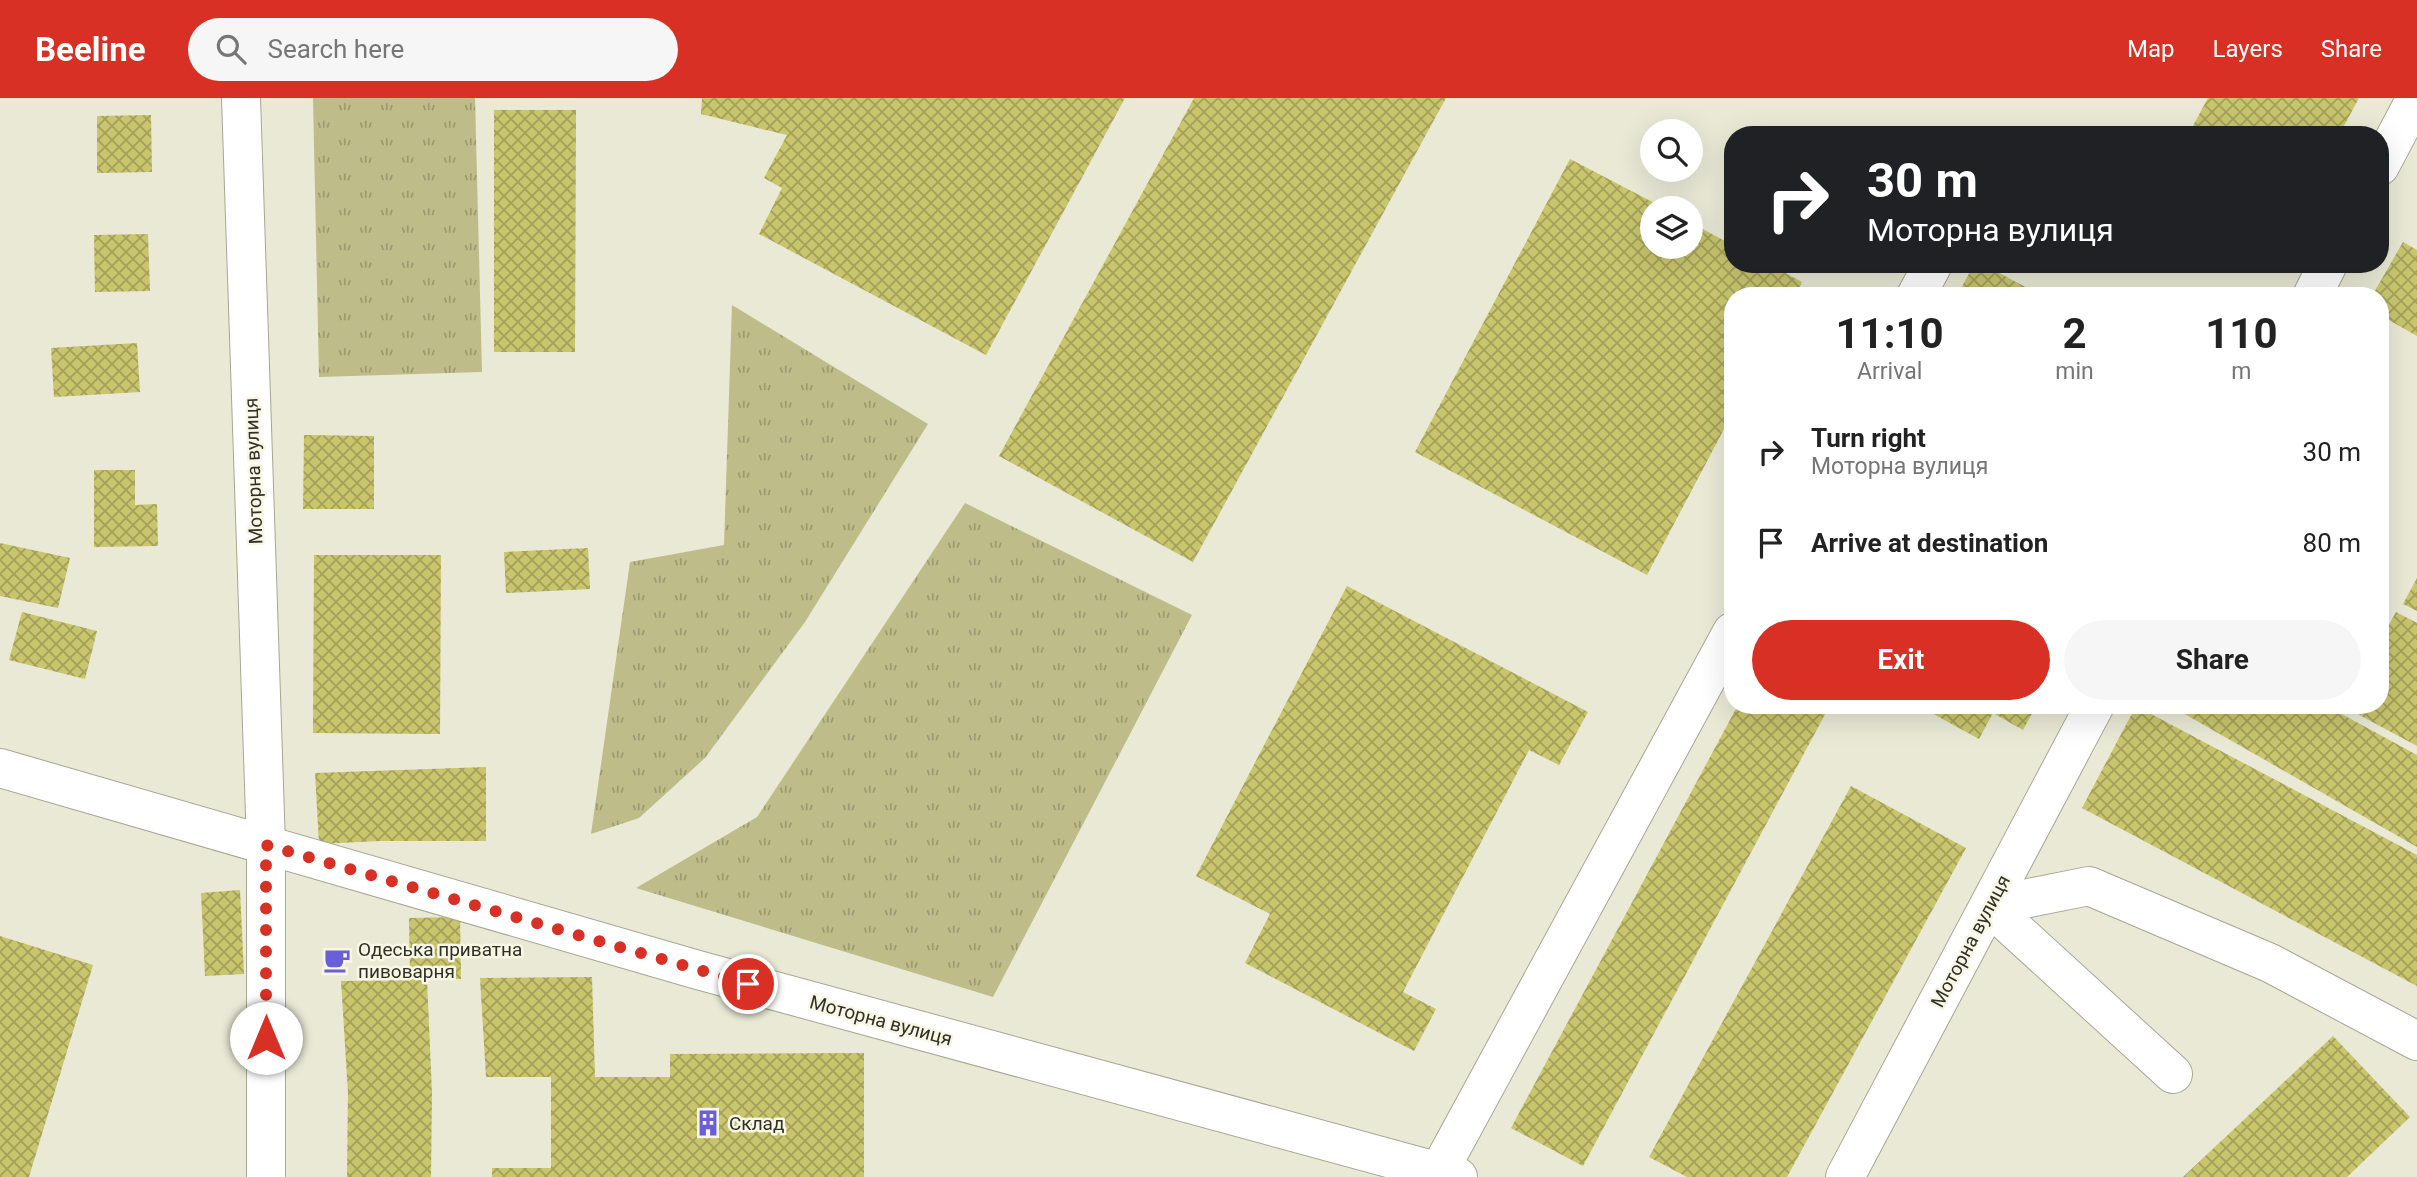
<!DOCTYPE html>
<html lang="en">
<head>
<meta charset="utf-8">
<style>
  :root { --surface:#fff; --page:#f6f6f6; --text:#222; --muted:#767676; --accent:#d93025 }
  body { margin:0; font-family:Roboto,sans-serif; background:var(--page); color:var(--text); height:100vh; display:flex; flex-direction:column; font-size:26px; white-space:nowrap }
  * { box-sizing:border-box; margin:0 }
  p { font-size:23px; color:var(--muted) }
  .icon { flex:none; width:38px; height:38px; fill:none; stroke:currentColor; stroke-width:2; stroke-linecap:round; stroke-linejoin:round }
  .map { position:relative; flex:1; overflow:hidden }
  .details { position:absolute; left:1724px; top:189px; width:665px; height:427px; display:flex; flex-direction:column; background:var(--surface); border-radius:28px; box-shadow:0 7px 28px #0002 }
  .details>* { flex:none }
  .banner { position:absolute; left:1724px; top:28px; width:665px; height:147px; border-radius:28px; box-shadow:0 7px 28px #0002; background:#202124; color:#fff; overflow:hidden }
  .tools { position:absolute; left:1640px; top:21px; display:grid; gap:14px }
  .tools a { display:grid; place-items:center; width:63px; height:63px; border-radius:50%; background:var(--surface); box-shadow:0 7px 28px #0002; font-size:35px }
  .pin { position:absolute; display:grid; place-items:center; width:60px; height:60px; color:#fff; margin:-30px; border:4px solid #fff; border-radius:50%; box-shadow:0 2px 7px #0007 }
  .me { position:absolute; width:77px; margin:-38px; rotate:0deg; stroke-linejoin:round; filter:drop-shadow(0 0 5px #0008) }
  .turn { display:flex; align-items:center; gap:24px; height:147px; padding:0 28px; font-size:32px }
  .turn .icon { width:91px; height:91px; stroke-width:2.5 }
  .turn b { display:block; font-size:49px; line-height:60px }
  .eta { display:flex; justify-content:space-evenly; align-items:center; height:119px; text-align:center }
  .eta b { font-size:42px; font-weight:700; line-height:49px }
  .primary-button { display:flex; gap:14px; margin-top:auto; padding:14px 28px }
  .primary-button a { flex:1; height:80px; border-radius:42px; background:var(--accent); color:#fff; font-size:28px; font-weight:700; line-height:80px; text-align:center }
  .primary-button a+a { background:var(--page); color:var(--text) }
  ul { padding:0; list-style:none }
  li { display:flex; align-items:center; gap:21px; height:91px; padding:0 28px }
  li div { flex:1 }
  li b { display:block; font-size:26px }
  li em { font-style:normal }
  header { display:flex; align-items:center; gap:42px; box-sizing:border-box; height:98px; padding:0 35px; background:var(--accent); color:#fff }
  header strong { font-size:33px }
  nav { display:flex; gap:38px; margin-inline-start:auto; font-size:24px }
  .search { width:490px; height:63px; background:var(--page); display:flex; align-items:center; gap:18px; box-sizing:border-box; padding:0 24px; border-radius:38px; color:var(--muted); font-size:26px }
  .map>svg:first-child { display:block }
</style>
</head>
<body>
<header>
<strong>Beeline</strong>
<div class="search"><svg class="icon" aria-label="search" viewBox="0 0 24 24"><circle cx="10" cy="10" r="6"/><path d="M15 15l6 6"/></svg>Search here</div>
<nav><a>Map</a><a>Layers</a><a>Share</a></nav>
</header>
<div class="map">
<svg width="2417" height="1079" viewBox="0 0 2417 1079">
  <defs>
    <pattern id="grass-tufts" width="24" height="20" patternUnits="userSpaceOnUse" patternTransform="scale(1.75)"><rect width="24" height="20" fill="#bebd89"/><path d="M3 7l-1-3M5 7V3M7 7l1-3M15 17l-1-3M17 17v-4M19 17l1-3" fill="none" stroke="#9b9a70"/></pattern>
    <pattern id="building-cross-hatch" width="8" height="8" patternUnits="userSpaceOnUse" patternTransform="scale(1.75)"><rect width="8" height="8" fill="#c8c56d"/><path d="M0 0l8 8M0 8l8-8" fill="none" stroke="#a3a05a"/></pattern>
  </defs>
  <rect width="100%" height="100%" fill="#e9e9d6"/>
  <g fill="url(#grass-tufts)">
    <polygon points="313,0 475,0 482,274 319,279"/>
    <polygon points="732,207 928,326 805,524 705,660 639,720 591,736 630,464 724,447"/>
    <polygon points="965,405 1192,517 993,899 636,790 757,719"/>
  </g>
  <g fill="url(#building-cross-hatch)">
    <polygon points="702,0 1125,0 986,257 759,136 782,90 764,80 787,37 701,16"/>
    <polygon points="1194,0 1446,0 1193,464 999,358"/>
    <polygon points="2208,0 2359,0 2339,37 2188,37"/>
    <polygon points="494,12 576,12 575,254 494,254"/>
    <polygon points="151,17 152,74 97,75 97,18"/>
    <polygon points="1570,61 1664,110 1652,110 1652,149 1690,149 1690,124 1732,147 1732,166 1769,166 1802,184 1795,198 1732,198 1732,316 1647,477 1415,354"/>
    <polygon points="148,136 150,193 95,194 94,137"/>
    <polygon points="2403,144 2417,152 2417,238 2380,217 2380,198 2372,198"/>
    <polygon points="1974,166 1983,166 2042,198 1957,198"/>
    <polygon points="137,245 140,294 54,299 51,250"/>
    <polygon points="304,337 374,338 374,411 303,411"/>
    <polygon points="94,372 135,372 135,407 157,406 158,448 94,449"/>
    <polygon points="0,445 70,460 58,510 0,498"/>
    <polygon points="588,450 590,491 506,495 504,454"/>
    <polygon points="314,457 441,457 440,636 313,635"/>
    <polygon points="2417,480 2417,513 2403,506"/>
    <polygon points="1347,488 1588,614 1559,667 1529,652 1403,894 1436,911 1414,953 1245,865 1270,816 1196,778"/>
    <polygon points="22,514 97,533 85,581 9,562"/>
    <polygon points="2396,514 2417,525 2417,648 2341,607 2380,607 2380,543"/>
    <polygon points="1738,607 1830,607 1583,1068 1511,1030"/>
    <polygon points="1917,607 2037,607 2023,632 1993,615 1979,641"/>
    <polygon points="2169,607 2325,607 2417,657 2417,749"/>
    <polygon points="2136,608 2417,757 2417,888 2082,710"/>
    <polygon points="486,669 486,743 380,743 319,746 315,675"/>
    <polygon points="1851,688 1966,750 1787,1079 1687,1079 1649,1059"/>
    <polygon points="240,792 244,876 205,878 201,795"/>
    <polygon points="460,819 461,881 427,881 432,995 431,1079 347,1079 348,995 341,883 410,882 409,820"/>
    <polygon points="0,838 93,867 29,1079 0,1079"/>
    <polygon points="592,879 595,979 670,979 670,956 864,955 864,1079 492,1079 492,1070 551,1070 551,979 486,979 480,880"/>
    <polygon points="2333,938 2410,1019 2347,1079 2183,1079"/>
  </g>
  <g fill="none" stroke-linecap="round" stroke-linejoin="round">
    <g stroke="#a7a794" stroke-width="40">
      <g id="minor">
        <polyline points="241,0 266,747 266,1079"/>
        <polyline points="2380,68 2416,0"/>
        <polyline points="1916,198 1933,166"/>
        <polyline points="2312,198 2328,166"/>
        <polyline points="0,670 698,872 1458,1079"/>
        <polyline points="2173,976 1989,808 2089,788 2270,865 2417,943"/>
        <polyline points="1439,1073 1732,534"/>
        <polyline points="1845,1079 2095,607"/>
      </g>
    </g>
    <use href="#minor" stroke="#fff" stroke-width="38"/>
  </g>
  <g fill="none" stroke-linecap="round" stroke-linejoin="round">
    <polyline stroke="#d93025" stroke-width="12" stroke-dasharray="0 21.6" points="266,940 266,747 748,886"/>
  </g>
  <defs>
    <g id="cafe-bare" transform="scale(2.1)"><path d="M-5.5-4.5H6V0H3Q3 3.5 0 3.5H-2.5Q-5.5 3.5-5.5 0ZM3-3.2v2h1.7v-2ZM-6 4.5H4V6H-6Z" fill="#695fd9" stroke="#f7f7e3" stroke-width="2.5" paint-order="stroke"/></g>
    <g id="building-bare" transform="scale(2.1)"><path d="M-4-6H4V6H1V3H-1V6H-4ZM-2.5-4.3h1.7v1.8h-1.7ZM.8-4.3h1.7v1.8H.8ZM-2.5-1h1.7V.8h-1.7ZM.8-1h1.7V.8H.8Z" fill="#695fd9" stroke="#f7f7e3" stroke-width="2.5" paint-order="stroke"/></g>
  </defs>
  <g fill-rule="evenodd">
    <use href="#cafe-bare" x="337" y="862"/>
    <use href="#building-bare" x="708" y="1025"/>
  </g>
  <g text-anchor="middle" stroke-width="5" stroke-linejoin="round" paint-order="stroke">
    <g font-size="19" fill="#303029" stroke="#f7f7e3">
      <text transform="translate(253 373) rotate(-92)" y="7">Моторна вулиця</text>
      <text transform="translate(1970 843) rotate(-62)" y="7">Моторна вулиця</text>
      <text transform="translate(881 922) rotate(15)" y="7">Моторна вулиця</text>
    </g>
    <g font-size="19" fill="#303029" stroke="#f7f7e3" text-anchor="start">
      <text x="358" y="858">Одеська приватна<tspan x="358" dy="22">пивоварня</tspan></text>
      <text x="729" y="1032">Склад</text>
    </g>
  </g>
</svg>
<div class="tools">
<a><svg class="icon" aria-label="search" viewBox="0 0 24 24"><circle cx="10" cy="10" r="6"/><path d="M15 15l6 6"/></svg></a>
<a><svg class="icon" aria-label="layers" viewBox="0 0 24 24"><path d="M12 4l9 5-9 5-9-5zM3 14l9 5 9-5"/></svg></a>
</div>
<div class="pin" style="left:748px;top:886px;background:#d93025"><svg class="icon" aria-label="arrive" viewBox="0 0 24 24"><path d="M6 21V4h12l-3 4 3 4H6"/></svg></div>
<svg class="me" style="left:266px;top:940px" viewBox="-20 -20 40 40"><circle r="19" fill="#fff"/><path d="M0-13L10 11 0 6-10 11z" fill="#d93025"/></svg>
<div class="banner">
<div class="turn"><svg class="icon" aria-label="right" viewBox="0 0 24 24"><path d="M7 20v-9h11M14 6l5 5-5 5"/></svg><div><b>30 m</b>Моторна вулиця</div></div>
</div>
<section class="details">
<div class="eta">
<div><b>11:10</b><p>Arrival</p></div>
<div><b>2</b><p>min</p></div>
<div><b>110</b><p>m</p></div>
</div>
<ul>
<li><svg class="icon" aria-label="right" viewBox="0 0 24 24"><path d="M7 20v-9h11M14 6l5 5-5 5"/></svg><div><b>Turn right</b><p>Моторна вулиця</p></div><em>30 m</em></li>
<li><svg class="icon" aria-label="arrive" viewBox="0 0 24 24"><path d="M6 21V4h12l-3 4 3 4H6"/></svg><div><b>Arrive at destination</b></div><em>80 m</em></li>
</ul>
<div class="primary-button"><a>Exit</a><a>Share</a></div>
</section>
</div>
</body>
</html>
